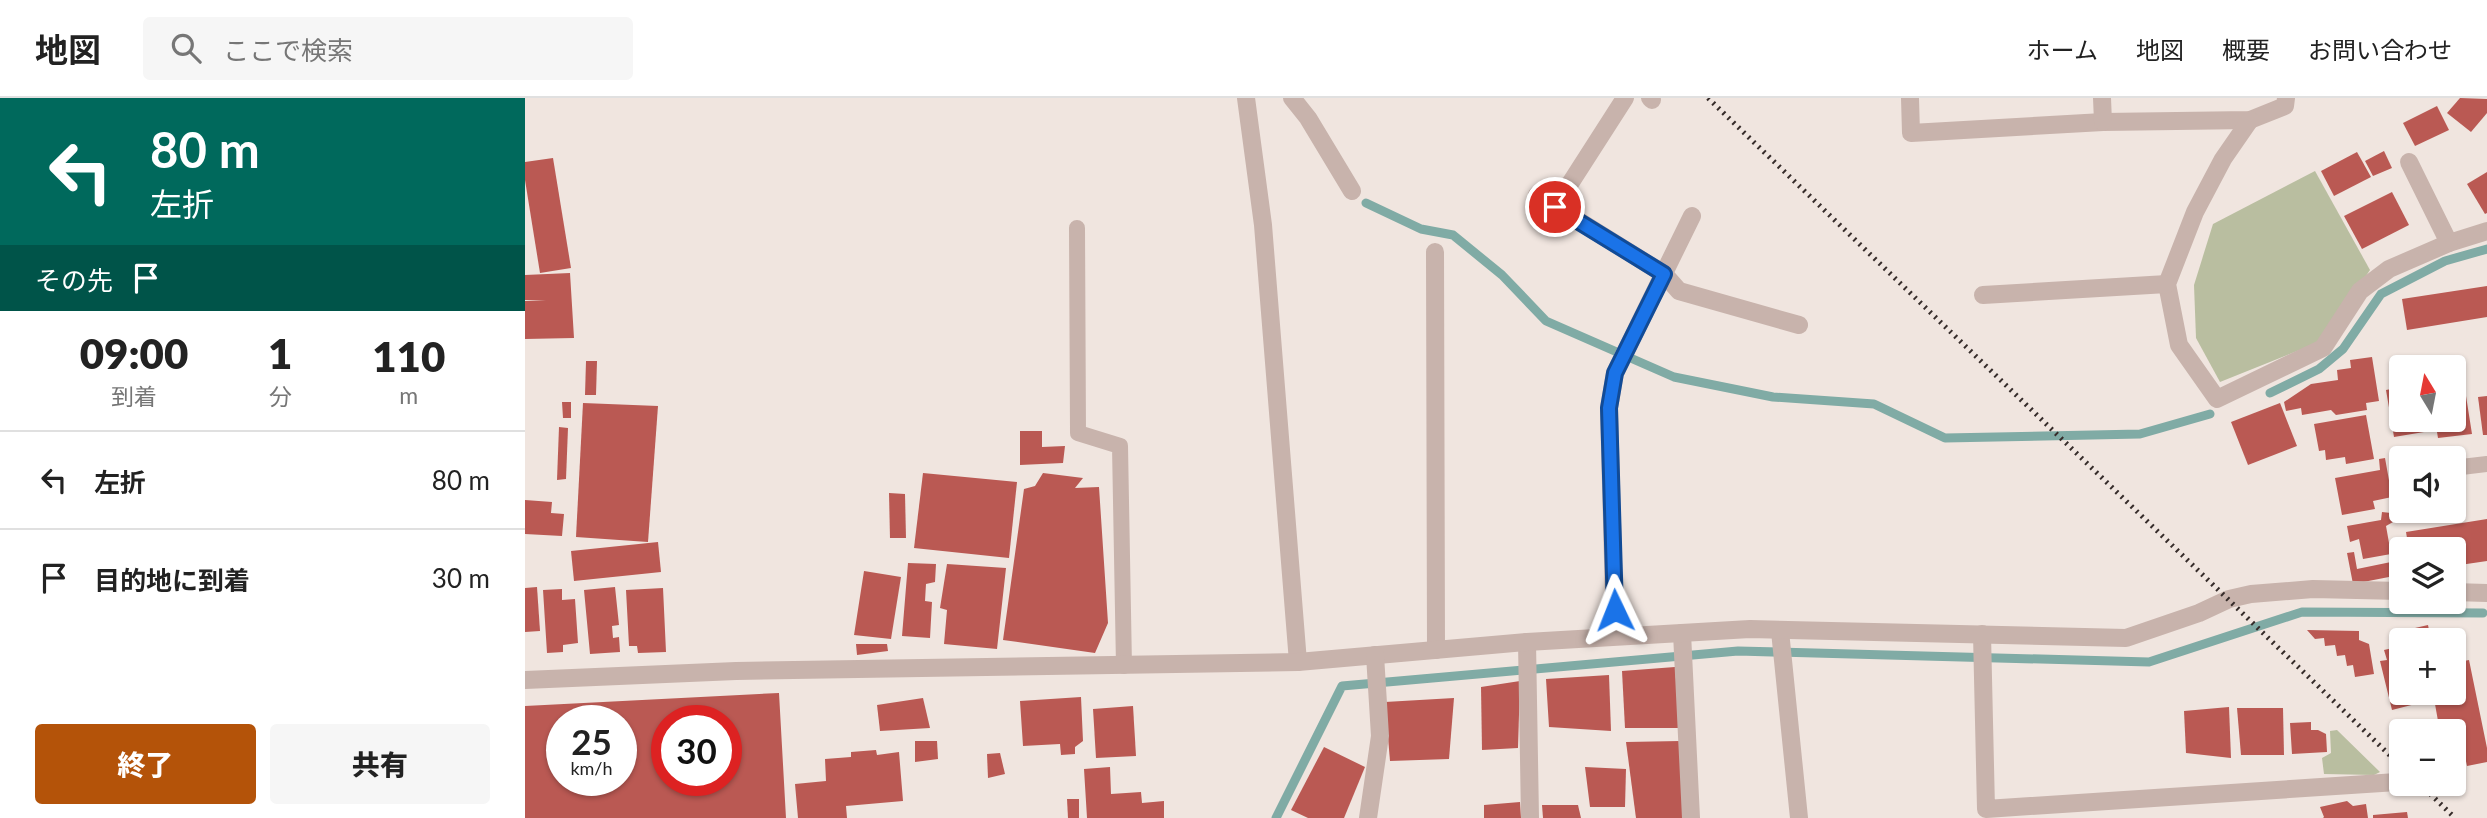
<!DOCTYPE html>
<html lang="ja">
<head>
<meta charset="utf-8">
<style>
  :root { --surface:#fff; --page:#f6f6f6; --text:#222; --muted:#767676; --line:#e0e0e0; --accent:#b45309 }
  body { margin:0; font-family:Lato,"Noto Sans JP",sans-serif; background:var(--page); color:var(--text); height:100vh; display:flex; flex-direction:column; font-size:26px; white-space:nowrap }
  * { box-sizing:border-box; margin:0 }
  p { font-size:23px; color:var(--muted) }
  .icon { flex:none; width:38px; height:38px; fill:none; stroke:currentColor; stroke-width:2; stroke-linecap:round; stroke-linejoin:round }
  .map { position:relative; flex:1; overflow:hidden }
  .drawer { display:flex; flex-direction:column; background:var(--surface); width:525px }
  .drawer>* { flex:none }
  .top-card { background:#00695c; color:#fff; overflow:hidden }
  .needle { width:46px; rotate:350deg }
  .controls { position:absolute; left:1864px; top:257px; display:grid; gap:14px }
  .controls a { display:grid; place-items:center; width:77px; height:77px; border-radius:7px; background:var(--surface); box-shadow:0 2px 5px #0004; font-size:35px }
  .speed { position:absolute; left:21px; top:607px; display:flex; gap:14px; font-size:35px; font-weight:700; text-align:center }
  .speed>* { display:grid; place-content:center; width:91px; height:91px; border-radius:50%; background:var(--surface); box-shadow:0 2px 5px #0004; line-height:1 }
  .speed small { font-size:18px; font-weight:400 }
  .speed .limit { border:10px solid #d22; background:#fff; color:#111 }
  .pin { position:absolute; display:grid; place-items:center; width:60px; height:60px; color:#fff; margin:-30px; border:4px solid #fff; border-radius:50%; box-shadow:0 2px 7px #0007 }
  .me { position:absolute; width:77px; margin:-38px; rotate:358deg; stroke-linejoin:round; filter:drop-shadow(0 0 5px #0008) }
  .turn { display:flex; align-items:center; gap:24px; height:147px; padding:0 35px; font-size:32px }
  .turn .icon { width:91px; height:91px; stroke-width:2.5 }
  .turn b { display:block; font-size:49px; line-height:60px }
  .then { display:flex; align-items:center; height:66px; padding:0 35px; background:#0003; gap:14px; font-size:26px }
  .eta { display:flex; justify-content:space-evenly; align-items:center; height:119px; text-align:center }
  .eta b { font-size:42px; font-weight:800; line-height:49px }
  .action { display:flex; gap:14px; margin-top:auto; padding:14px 35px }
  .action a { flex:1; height:80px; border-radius:7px; background:var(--accent); color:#fff; font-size:28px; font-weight:800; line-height:80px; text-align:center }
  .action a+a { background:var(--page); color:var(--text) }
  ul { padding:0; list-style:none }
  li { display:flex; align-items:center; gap:21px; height:98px; padding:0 35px; border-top:2px solid var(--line) }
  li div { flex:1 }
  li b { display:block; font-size:26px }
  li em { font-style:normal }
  header { display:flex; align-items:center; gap:42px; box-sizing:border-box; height:98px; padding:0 35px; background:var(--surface); border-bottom:2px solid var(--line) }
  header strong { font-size:33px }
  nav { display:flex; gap:38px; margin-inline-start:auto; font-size:24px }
  .search { width:490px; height:63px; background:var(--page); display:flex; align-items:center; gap:18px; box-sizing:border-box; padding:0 24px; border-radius:7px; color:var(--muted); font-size:26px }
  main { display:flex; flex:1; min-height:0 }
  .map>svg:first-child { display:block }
</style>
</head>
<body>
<header>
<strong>地図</strong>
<div class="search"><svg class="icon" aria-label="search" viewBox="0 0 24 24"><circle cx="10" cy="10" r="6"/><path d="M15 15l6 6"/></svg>ここで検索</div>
<nav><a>ホーム</a><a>地図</a><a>概要</a><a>お問い合わせ</a></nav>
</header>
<main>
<section class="drawer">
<div class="top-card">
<div class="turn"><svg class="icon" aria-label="left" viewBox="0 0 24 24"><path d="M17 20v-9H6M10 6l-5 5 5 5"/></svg><div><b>80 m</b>左折</div></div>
<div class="then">その先<svg class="icon" aria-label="arrive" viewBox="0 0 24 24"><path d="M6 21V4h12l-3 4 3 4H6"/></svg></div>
</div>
<div class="eta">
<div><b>09:00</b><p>到着</p></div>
<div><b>1</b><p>分</p></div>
<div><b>110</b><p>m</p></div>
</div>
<ul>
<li><svg class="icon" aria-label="left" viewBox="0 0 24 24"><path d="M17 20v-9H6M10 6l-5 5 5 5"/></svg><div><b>左折</b></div><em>80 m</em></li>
<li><svg class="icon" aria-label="arrive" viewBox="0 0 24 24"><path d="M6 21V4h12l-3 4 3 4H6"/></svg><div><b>目的地に到着</b></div><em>30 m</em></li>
</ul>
<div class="action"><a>終了</a><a>共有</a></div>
</section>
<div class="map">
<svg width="1962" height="720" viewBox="0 0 1962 720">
  <rect width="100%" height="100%" fill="#f0e5df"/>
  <g fill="#b9bea0">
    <polygon points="1790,73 1845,172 1797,243 1695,284 1671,240 1669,187 1688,126"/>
    <polygon points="1812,632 1855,674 1849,677 1799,676 1797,660 1806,655 1805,633"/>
  </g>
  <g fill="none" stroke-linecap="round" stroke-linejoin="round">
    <g stroke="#80aba5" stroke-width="9">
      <polyline points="841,105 896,131 928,137 977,177 1021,223 1149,279 1248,299 1349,306 1420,340 1615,336 1685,316"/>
      <polyline points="1745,295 1794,271 1818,251 1856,196 1920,163 1962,151"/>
      <polyline points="751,720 817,588 1213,553 1624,564 1777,514 1958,515"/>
    </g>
  </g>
  <g fill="#ba5953" fill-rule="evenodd">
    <polygon points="1935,0 1962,1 1962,15 1946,34 1922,15"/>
    <polygon points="1912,8 1924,32 1890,48 1878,25"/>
    <polygon points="1859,53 1867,70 1848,78 1840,63"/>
    <polygon points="1832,54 1846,79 1809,98 1796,73"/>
    <polygon points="28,60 46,170 15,175 0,82 0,64"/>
    <polygon points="1962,74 1962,115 1960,116 1942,86"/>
    <polygon points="1867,94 1884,127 1837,151 1819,118"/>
    <polygon points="45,175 49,240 0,241 0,203 21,203 0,202 0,177"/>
    <polygon points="1962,188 1962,219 1882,232 1877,201"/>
    <polygon points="1847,259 1854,303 1841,305 1842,312 1811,317 1806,312 1777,317 1776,310 1761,313 1759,304 1786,286 1813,282 1812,272 1826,270 1825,262"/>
    <polygon points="61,263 72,263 71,297 60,297"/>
    <polygon points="1938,279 1947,336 1913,340 1910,322 1928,322 1928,280"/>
    <polygon points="1876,289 1876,322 1903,322 1905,333 1869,339 1861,292"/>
    <polygon points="1962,298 1962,337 1958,337 1953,299"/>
    <polygon points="37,304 46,304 46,320 38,320"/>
    <polygon points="58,305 133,308 123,444 51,439"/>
    <polygon points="1755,305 1772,348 1723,367 1706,324"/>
    <polygon points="1841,317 1849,361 1821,366 1820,359 1801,362 1800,352 1794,353 1789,326"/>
    <polygon points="34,329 43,330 41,381 32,382"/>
    <polygon points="495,333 517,333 517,349 540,348 538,365 495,367"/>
    <polygon points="1860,360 1867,399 1848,403 1850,411 1817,417 1810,380 1855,372 1854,361"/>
    <polygon points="398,375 492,384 484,460 389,450"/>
    <polygon points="518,375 558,380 550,390 574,389 583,525 570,555 478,542 499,391 510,388"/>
    <polygon points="364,395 380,396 381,440 365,440"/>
    <polygon points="0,402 27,404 26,415 39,416 37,438 0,436"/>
    <polygon points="1857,414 1866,415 1868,424 1861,428 1866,456 1838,461 1834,441 1825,444 1822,428 1856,422"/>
    <polygon points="1962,421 1962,463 1928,468 1928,452 1884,452 1881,434"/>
    <polygon points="133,444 136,474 49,483 46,453"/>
    <polygon points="1829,454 1832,471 1866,464 1869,478 1828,486 1822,455"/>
    <polygon points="383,465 411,466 410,484 401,486 400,503 407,504 405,540 377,538"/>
    <polygon points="422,466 481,470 472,551 419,546 422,512 415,510"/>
    <polygon points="339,473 376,479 366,541 329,537"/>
    <polygon points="12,489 15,533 0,534 0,490"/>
    <polygon points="90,489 94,527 87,528 88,540 94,539 95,554 65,556 59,492"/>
    <polygon points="138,490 141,554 113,555 112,548 104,548 101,492"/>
    <polygon points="37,491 37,502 50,501 53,545 38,547 38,554 22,555 18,492"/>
    <polygon points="1903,527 1905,537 1923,534 1925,542 1892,542 1890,530"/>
    <polygon points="1782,532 1834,533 1834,542 1844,546 1849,576 1830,579 1828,567 1822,568 1820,557 1812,558 1810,547 1800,548 1799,540 1790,541"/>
    <polygon points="331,546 362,546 363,553 332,557"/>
    <polygon points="1872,549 1873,556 1876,555 1876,595 1900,595 1902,603 1867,612 1855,563 1862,562 1859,552"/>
    <polygon points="1944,562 1962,650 1962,664 1942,668 1938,649 1928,651 1928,634 1915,634 1908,595 1928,595 1928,565"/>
    <polygon points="1150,569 1155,630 1100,630 1097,573"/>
    <polygon points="1084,577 1086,633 1024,629 1021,581"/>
    <polygon points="995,583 993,650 957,652 956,589"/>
    <path d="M254 595 261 720H0V608ZM37 623H96V682H37ZM142 623H201V682H142Z"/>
    <polygon points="556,599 558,643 550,649 550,656 536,657 535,646 498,648 495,603"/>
    <polygon points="398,600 405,630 355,633 352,607"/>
    <polygon points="929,600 924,661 865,663 860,604"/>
    <polygon points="608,608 611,658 571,660 568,611"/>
    <polygon points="1704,609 1706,660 1661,655 1659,613"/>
    <polygon points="1712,610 1758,610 1759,657 1716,657"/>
    <polygon points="1786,624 1786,632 1793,632 1801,636 1802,654 1767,656 1765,625"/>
    <polygon points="390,643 412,643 413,661 390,664"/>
    <polygon points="1155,643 1159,720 1111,720 1101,644"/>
    <polygon points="799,649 840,669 819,720 783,720 766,712"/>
    <polygon points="351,652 352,657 374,654 378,703 321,708 322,720 273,720 270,686 301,683 300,661 326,659 326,654"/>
    <polygon points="475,655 480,676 463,680 462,656"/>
    <polygon points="585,669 586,696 616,694 617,705 639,703 639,720 562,720 559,671"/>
    <polygon points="1060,669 1101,671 1100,709 1065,709"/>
    <polygon points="542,701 554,701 554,720 543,720"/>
    <polygon points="1822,703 1828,708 1841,706 1843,720 1798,720 1799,719 1795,709"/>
    <polygon points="995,704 996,720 959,720 959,707"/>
    <polygon points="1017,707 1053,707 1056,720 1018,720"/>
    <polygon points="1882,714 1883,720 1848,720 1848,717"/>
  </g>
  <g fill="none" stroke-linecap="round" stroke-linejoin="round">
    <g stroke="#c8b3ac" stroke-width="16">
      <polyline points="552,130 553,335 595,348 599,568"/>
      <polyline points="1928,370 1962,366"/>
    </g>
    <g stroke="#c8b3ac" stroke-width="18">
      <polyline points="721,0 738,127 773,564"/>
      <polyline points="767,0 783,20 827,93"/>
      <polyline points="1125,0 1127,2"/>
      <polyline points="1385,0 1386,35 1578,24 1725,22 1760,8 1761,0"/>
      <polyline points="1577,0 1578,24"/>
      <polyline points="1725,22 1698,61 1670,114 1642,186 1654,247 1692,301 1798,250 1835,193 1864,171 1924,145 1962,133"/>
      <polyline points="1884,64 1924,145"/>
      <polyline points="1012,97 1139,176 1154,193 1274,227"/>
      <polyline points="1030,109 1100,0"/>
      <polyline points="910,154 911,552"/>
      <polyline points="1458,197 1642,186"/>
      <polyline points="1928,494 1962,495"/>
      <polyline points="1255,533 1274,720"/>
      <polyline points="1157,535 1166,720"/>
      <polyline points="1457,536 1461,711 1872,684"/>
      <polyline points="1090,538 1084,310 1090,275 1167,118"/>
      <polyline points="1002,544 1005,720"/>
      <polyline points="0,582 211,573 773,564 1002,544 1225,531 1601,540 1674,515 1704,501 1726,496 1788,491 1876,493"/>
      <polyline points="843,720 855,638 850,557"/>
    </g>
    <g stroke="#362c2a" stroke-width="5" stroke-dasharray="2 5" stroke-linecap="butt">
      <polyline points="1183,0 1876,668"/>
      <polyline points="1895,686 1930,720"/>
    </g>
  </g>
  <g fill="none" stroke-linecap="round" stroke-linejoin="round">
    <g stroke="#114b97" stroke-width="18">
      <polyline id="route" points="1030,109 1139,176 1090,275 1084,310 1090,512"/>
    </g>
    <use href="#route" stroke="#1a73e8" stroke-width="12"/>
  </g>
</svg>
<div class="controls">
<a><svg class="needle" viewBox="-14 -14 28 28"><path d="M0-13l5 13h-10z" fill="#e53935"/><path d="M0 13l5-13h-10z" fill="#767676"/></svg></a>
<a><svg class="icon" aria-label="sound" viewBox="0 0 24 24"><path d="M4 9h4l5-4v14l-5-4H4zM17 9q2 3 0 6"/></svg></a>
<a><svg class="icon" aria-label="layers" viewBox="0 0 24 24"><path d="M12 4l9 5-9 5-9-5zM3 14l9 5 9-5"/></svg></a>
<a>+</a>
<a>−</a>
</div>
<div class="speed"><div>25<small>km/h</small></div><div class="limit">30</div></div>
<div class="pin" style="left:1030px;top:109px;background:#d93025"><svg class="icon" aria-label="arrive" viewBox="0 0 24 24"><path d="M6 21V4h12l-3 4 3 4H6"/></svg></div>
<svg class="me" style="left:1090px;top:512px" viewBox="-20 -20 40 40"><path d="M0-17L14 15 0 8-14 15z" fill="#1a73e8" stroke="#fff" stroke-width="4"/></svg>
</div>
</main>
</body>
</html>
